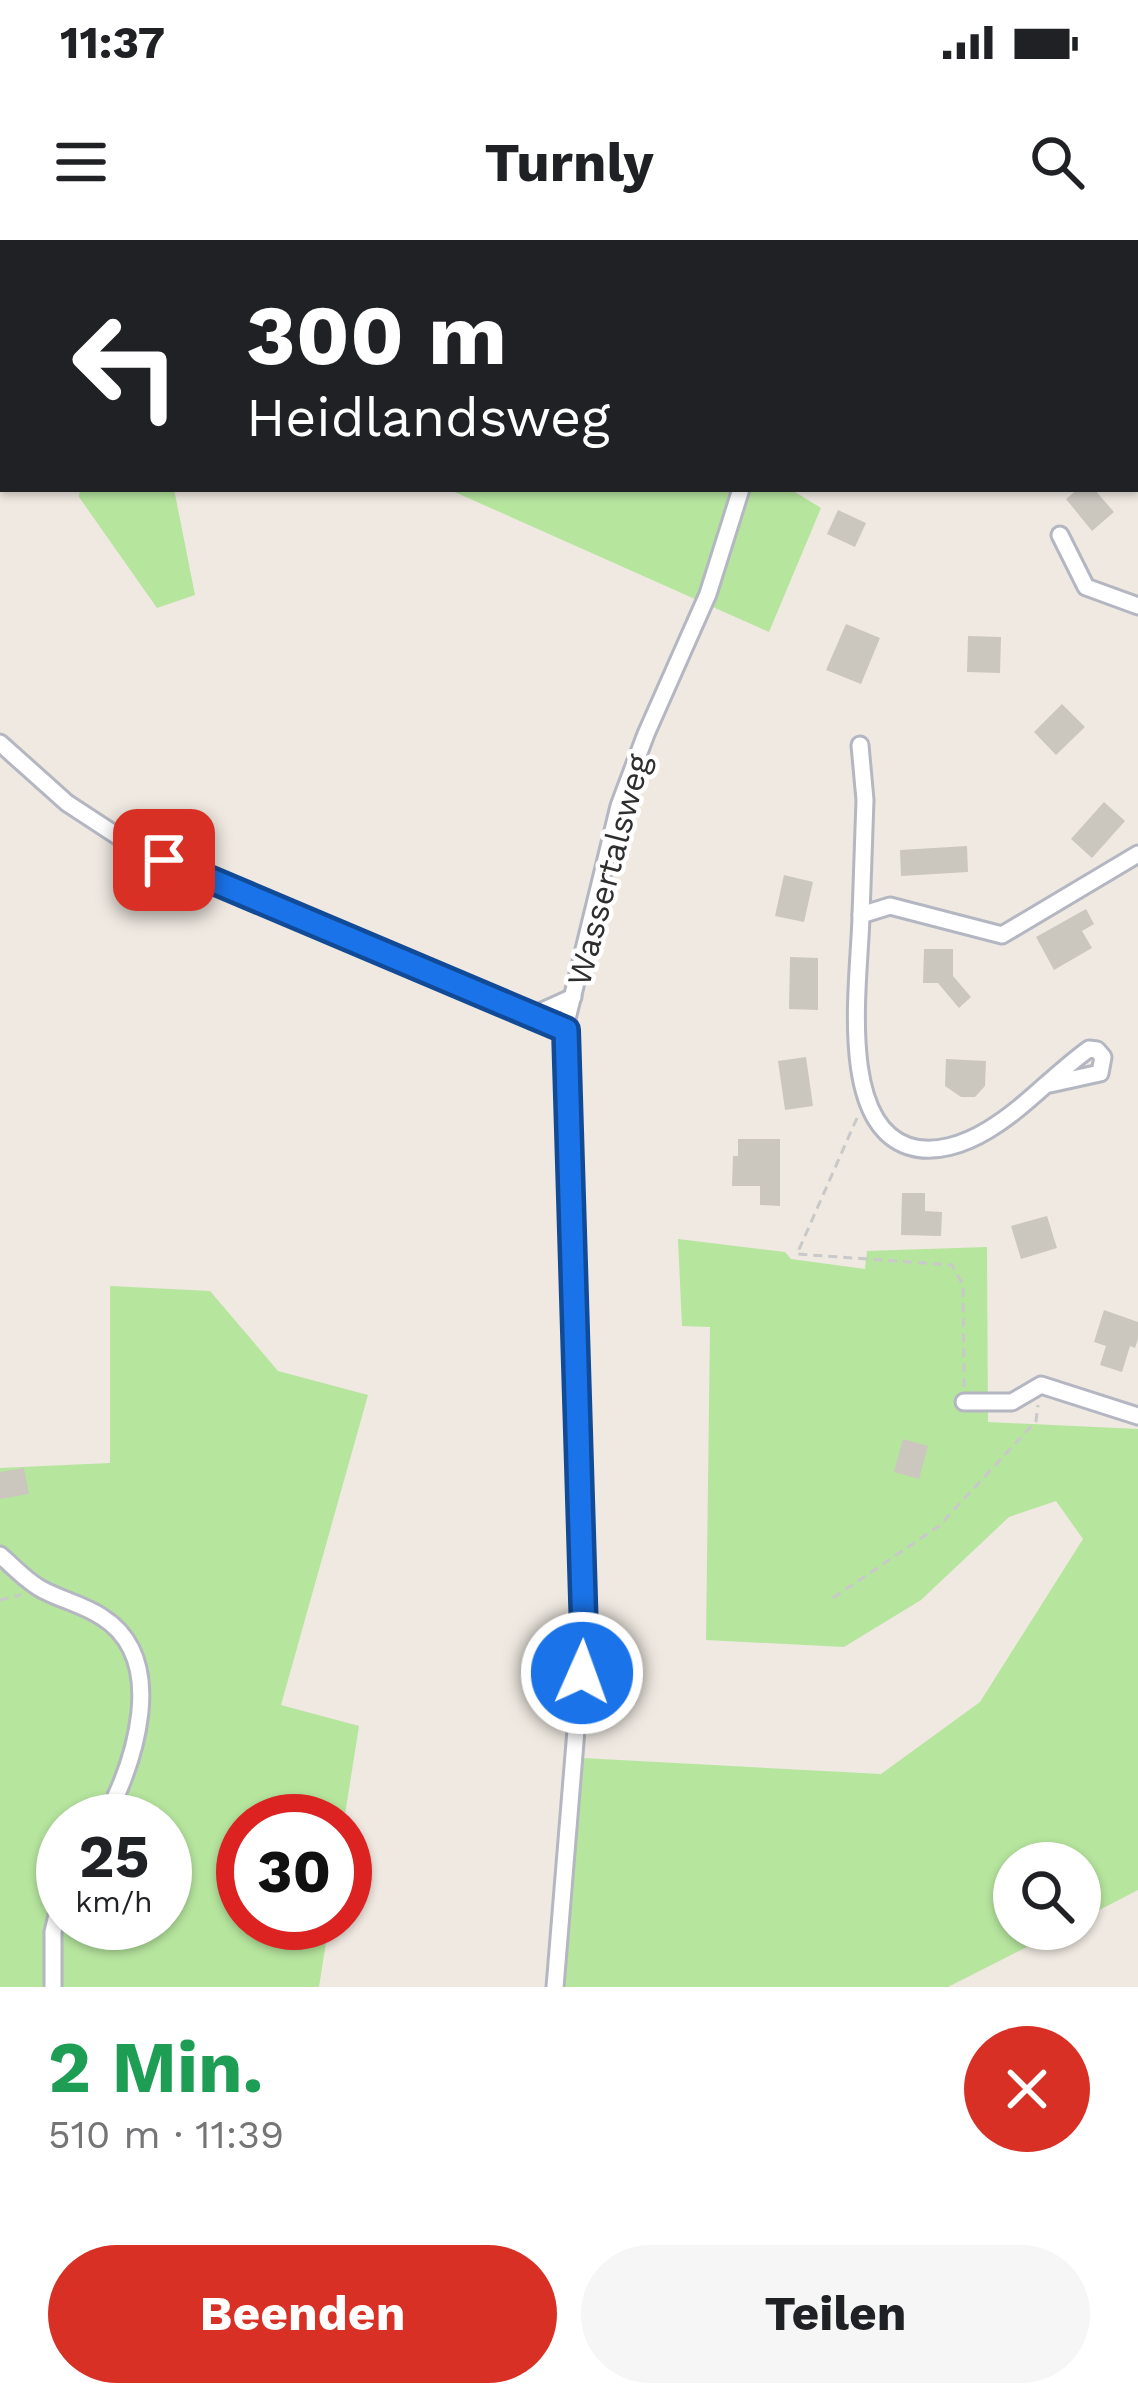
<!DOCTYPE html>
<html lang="de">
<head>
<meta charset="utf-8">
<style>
  :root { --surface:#fff; --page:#f6f6f6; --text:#202124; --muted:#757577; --accent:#d93025 }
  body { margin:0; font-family:"Work Sans",sans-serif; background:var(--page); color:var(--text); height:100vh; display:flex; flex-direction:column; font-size:45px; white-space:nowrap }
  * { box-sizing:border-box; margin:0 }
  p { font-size:39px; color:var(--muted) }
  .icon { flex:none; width:66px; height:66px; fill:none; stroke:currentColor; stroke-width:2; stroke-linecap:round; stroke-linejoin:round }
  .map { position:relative; height:1747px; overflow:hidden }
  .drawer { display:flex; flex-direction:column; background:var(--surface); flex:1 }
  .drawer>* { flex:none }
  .guide { position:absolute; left:0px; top:0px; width:1140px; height:252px; box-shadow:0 3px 9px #0004; background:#202124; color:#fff; overflow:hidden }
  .buttons { position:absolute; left:993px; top:1602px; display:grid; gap:24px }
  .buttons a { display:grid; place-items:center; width:108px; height:108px; border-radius:50%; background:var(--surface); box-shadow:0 3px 9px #0004; font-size:60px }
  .speed { position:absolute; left:36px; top:1554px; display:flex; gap:24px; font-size:60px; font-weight:700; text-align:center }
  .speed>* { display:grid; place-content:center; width:156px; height:156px; border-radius:50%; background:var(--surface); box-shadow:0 3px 9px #0004; line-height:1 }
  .speed small { font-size:30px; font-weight:400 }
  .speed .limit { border:18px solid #d22; background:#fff; color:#111 }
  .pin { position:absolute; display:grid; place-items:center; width:102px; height:102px; color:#fff; margin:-51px; border-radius:24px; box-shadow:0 6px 18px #0006 }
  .me { position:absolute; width:132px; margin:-66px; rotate:2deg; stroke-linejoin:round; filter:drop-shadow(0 0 9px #0008) }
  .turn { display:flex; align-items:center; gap:42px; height:252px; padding:0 48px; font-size:54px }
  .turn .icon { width:156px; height:156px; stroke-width:2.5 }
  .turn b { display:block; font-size:84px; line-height:102px }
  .round { display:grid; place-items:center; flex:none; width:126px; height:126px; border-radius:63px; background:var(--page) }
  .overview { display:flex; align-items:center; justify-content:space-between; height:204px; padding:0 48px }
  h1 { font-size:72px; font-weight:700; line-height:90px; color:#1e9e55 }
  .cta { display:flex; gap:24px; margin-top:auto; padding:24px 48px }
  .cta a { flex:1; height:138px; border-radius:72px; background:var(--accent); color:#fff; font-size:48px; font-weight:700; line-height:138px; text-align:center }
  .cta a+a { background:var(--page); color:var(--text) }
  .status { display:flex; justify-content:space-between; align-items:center; height:84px; padding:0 60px; background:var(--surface); direction:ltr }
  .status svg { height:33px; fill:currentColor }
  header { display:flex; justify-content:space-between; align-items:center; height:156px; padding:0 48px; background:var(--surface); font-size:54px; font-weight:700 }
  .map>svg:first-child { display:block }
</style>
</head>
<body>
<div class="status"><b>11:37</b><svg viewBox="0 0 49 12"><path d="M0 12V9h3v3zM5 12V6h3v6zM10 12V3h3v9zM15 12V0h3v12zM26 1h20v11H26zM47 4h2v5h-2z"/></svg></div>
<header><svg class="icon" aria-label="menu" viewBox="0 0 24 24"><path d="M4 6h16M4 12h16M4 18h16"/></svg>Turnly<svg class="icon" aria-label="search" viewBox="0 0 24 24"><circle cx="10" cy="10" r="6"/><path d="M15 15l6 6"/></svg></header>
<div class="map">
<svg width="1138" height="1747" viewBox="0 0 1138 1747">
  <rect width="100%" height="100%" fill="#efe9e1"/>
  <g fill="#b6e59e" fill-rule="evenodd">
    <polygon points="80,249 174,249 195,355 157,368 79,257"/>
    <polygon points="448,249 790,249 821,268 769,392"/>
    <polygon points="678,999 785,1012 791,1019 865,1029 867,1011 987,1007 988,1182 1138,1189 1138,1650 1080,1680 1080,1623 1014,1623 1014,1689 1062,1689 948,1747 561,1747 582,1518 881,1534 980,1462 1083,1299 1056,1261 1009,1277 921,1360 844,1407 706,1400 710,1087 682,1086"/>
    <path d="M110 1046 210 1051 278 1131 368 1155 281 1465 359 1486 344 1581H243V1683H329L319 1747H0V1228L110 1223ZM63 1581H165V1683H63Z"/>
  </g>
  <g fill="#cbc7bf">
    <polygon points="1078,249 1094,249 1114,272 1092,291 1066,259"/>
    <polygon points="838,270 866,283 855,307 827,294"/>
    <polygon points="846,384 880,398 861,444 826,430"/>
    <polygon points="968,396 1001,397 1000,433 967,432"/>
    <polygon points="1062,464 1085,487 1056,515 1034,492"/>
    <polygon points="1104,562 1125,581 1092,618 1071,599"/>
    <polygon points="967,606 968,632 901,636 900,610"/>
    <polygon points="784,635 813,642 804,682 775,676"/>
    <polygon points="1086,669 1094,684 1082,691 1092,708 1054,730 1036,697"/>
    <polygon points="924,709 953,709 953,736 971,757 959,768 938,743 923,743"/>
    <polygon points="790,717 818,718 818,770 789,769"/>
    <polygon points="806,817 813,866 785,870 778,821"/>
    <polygon points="946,819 986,821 985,846 975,857 961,857 945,846"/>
    <polygon points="738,899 780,899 780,966 760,965 760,946 732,946 733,916 738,916"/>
    <polygon points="902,953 925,953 925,971 942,972 941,996 901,995"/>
    <polygon points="1047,976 1057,1008 1021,1019 1011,986"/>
    <polygon points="1104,1070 1138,1082 1138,1099 1135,1108 1130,1106 1122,1132 1100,1125 1106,1106 1094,1102"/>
    <polygon points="903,1199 928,1206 919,1239 894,1232"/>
    <polygon points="24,1228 29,1254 0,1259 0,1232"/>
  </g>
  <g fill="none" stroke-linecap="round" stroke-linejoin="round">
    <g stroke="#b4b7c1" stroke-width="21">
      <g id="minor">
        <polyline points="827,3 828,0"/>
        <polyline points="999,3 1001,0"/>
        <polyline points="1060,295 1086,347 1138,366"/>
        <polyline points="0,503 67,563 125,601 565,790"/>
        <polyline points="860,505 865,560 861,675"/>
        <polyline points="531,776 573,757"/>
        <path d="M1050 844 1100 833 1103 817 1097 810 1089 809C1054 834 1025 868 988 890 965 904 934 915 908 906 836 881 860 736 861 675L890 666 1002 695 1138 614"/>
        <polyline points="964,1162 1012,1162 1041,1145 1138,1176"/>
        <path d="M0 1315C13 1326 27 1342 43 1350 62 1360 84 1365 102 1377 170 1420 134 1524 104 1581"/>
        <polyline points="53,1747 53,1692 63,1650"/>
        <polyline points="555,1747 584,1392 564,811 567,779 619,566 646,494 708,354 741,249"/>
      </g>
    </g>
    <g stroke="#c9c9c9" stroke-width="3" stroke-dasharray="9 6" stroke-linecap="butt">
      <polyline points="857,878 797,1014 952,1025 963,1045 964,1147"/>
      <polyline points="833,1358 939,1286 1036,1181 1038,1165"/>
      <polyline points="0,1360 21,1355"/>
    </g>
    <use href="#minor" stroke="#fff" stroke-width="15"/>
  </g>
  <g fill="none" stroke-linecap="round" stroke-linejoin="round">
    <g stroke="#114b97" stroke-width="30">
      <polyline id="route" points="164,620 566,790 584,1392 582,1433"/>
    </g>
    <use href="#route" stroke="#1a73e8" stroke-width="21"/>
  </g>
  <g text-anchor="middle" stroke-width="9" stroke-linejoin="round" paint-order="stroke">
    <g font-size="33" fill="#2e2e2e" stroke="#fff">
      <text transform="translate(608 630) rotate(-75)" y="12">Wassertalsweg</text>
    </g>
  </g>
</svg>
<div class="buttons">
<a><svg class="icon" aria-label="search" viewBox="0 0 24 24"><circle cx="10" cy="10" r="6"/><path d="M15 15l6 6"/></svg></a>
</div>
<div class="speed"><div>25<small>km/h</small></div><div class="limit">30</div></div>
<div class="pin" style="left:164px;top:620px;background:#d93025"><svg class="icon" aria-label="arrive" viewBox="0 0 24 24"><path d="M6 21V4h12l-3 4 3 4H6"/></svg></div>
<svg class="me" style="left:582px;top:1433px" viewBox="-20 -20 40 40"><circle r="17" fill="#1a73e8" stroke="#fff" stroke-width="3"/><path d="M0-11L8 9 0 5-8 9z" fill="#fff"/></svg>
<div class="guide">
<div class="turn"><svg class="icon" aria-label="left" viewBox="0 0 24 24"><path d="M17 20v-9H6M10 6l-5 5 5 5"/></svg><div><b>300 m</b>Heidlandsweg</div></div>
</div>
</div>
<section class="drawer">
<div class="overview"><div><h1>2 Min.</h1><p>510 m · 11:39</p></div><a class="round" style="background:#d93025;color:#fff"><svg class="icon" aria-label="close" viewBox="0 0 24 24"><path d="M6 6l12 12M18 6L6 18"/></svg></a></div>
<div class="cta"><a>Beenden</a><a>Teilen</a></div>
</section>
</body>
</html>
